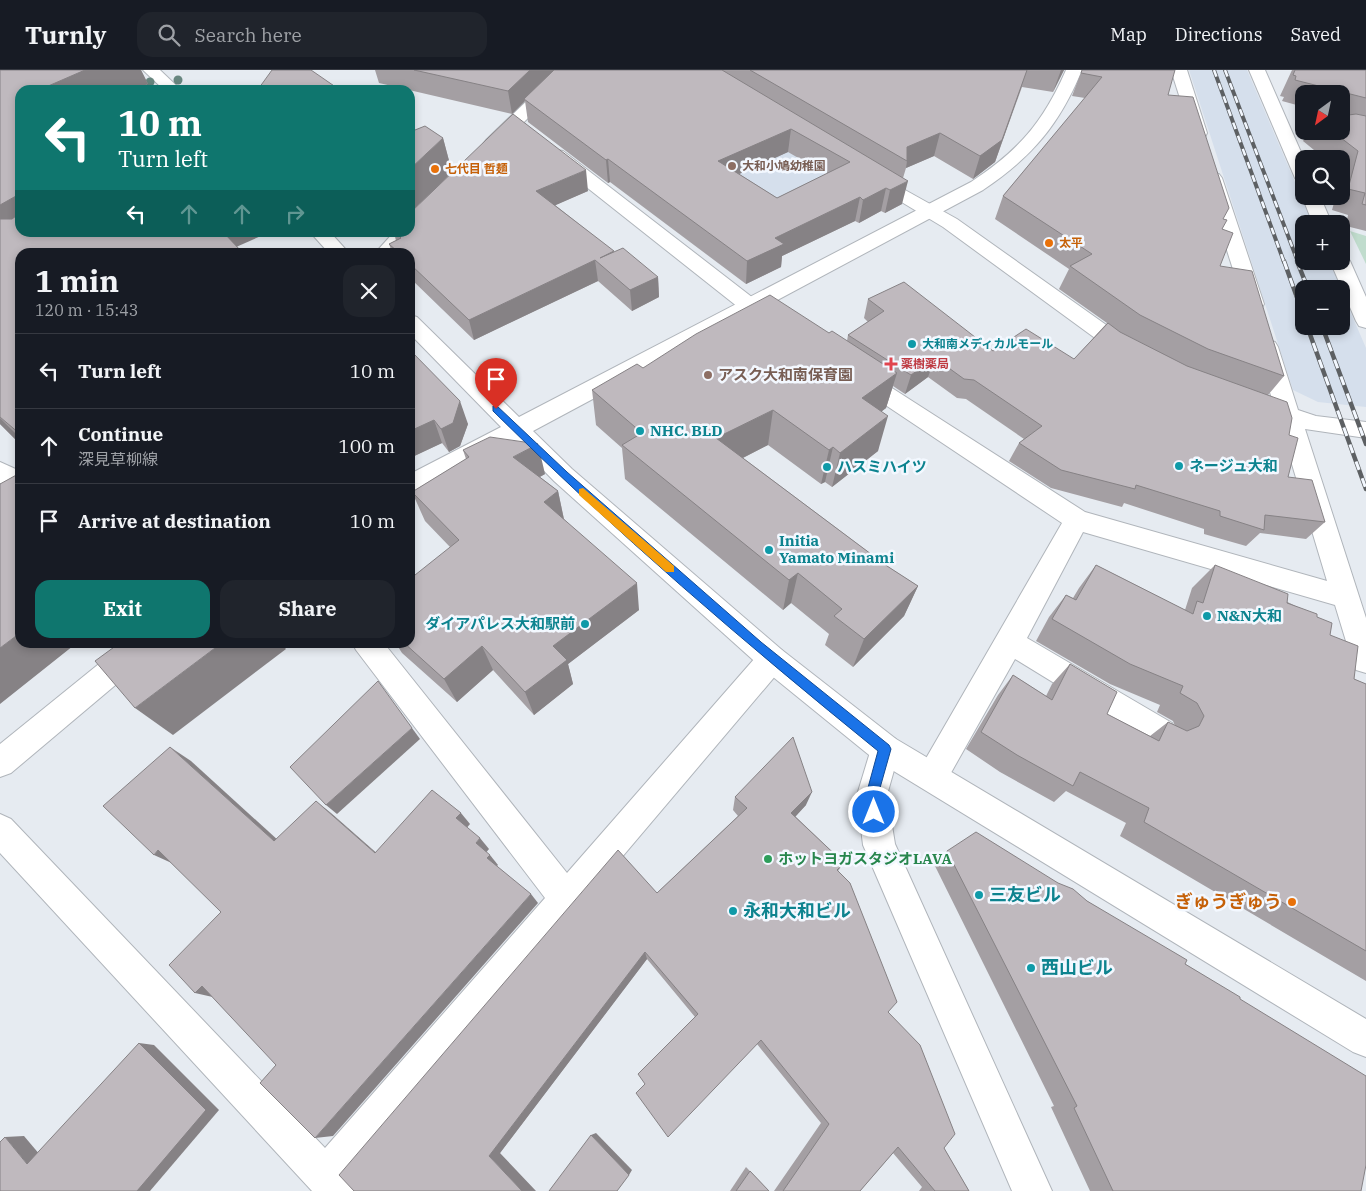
<!DOCTYPE html>
<html lang="en">
<head>
<meta charset="utf-8">
<style>
  :root { --surface:#171b24; --page:#20242c; --text:#f1f3f6; --muted:#9ea1a6; --line:#363941; --accent:#0f766e }
  body { margin:0; font-family:"IBM Plex Serif","Noto Sans JP",serif; background:var(--page); color:var(--text); height:100vh; display:flex; flex-direction:column; font-size:19px; white-space:nowrap }
  * { box-sizing:border-box; margin:0 }
  p { font-size:16px; color:var(--muted) }
  .icon { flex:none; width:28px; height:28px; fill:none; stroke:currentColor; stroke-width:2; stroke-linecap:round; stroke-linejoin:round }
  .map { position:relative; flex:1; overflow:hidden }
  .sheet { position:absolute; left:15px; top:178px; width:400px; height:400px; display:flex; flex-direction:column; background:var(--surface); border-radius:15px; box-shadow:0 2px 8px #0003 }
  .sheet>* { flex:none }
  .banner { position:absolute; left:15px; top:15px; width:400px; height:152px; border-radius:15px; box-shadow:0 2px 8px #0003; background:#0f766e; color:#fff; overflow:hidden }
  .needle { width:32px; rotate:213deg }
  .buttons { position:absolute; left:1295px; top:15px; display:grid; gap:10px }
  .buttons a { display:grid; place-items:center; width:55px; height:55px; border-radius:10px; background:var(--surface); box-shadow:0 2px 8px #0003; font-size:25px }
  .pin { position:absolute; display:grid; place-items:center; width:42px; height:42px; color:#fff; margin:-51px -21px; border-radius:50% 50% 50% 0; rotate:-45deg; box-shadow:0 0 5px #0007 }
  .pin .icon { rotate:45deg }
  .me { position:absolute; width:55px; margin:-28px; rotate:0deg; stroke-linejoin:round; filter:drop-shadow(0 0 4px #0008) }
  .turn { display:flex; align-items:center; gap:18px; height:105px; padding:0 20px; font-size:22px }
  .turn .icon { width:65px; height:65px; stroke-width:2.5 }
  .turn b { display:block; font-size:35px; line-height:42px }
  .lanes { display:flex; align-items:center; height:48px; padding:0 20px; background:#0003; justify-content:center; gap:25px; direction:ltr }
  .lanes .off { opacity:.35 }
  .round { display:grid; place-items:center; flex:none; width:52px; height:52px; border-radius:15px; background:var(--page) }
  .summary { display:flex; align-items:center; justify-content:space-between; height:85px; padding:0 20px }
  h1 { font-size:30px; font-weight:700; line-height:38px }
  .primary-button { display:flex; gap:10px; margin-top:auto; padding:10px 20px }
  .primary-button a { flex:1; height:58px; border-radius:15px; background:var(--accent); color:#fff; font-size:20px; font-weight:700; line-height:58px; text-align:center }
  .primary-button a+a { background:var(--page); color:var(--text) }
  ul { padding:0; list-style:none }
  li { display:flex; align-items:center; gap:15px; height:75px; padding:0 20px; border-top:1px solid var(--line) }
  li div { flex:1 }
  li b { display:block; font-size:19px }
  li em { font-style:normal }
  header { display:flex; align-items:center; gap:30px; box-sizing:border-box; height:70px; padding:0 25px; background:var(--surface); border-bottom:1px solid var(--line) }
  header strong { font-size:24px }
  nav { display:flex; gap:28px; margin-inline-start:auto; font-size:18px }
  .search { width:350px; height:45px; background:var(--page); display:flex; align-items:center; gap:12px; box-sizing:border-box; padding:0 18px; border-radius:15px; color:var(--muted); font-size:19px }
  .map>svg:first-child { display:block }
</style>
</head>
<body>
<header>
<strong>Turnly</strong>
<div class="search"><svg class="icon" aria-label="search" viewBox="0 0 24 24"><circle cx="10" cy="10" r="6"/><path d="M15 15l6 6"/></svg>Search here</div>
<nav><a>Map</a><a>Directions</a><a>Saved</a></nav>
</header>
<div class="map">
<svg width="1366" height="1121" viewBox="0 0 1366 1121">
  <rect width="100%" height="100%" fill="#e6ebf1"/>
  <g fill="#d5dfec">
    <polygon points="1189,0 1247,0 1313,154 1304,154 1304,191 1329,191 1341,219 1304,219 1304,256 1341,256 1341,220 1366,278 1366,337 1318,332 1293,320"/>
    <polygon points="778,55 862,106 765,153 693,138"/>
  </g>
  <polygon fill="#c0dccd" points="1350,161 1366,166 1366,194"/>
  <g fill="none" stroke-linecap="round" stroke-linejoin="round">
    <g stroke="#b0b5bb" stroke-width="2">
      <g id="minor">
        <polygon points="559,0 576,0 498,78 486,78 483,74 486,70"/>
        <polygon points="1171,0 1187,0 1207,63 1205,67 1193,67 1191,63"/>
        <polygon points="1249,0 1265,0 1304,89 1304,113 1298,112 1295,108"/>
        <path d="M557 80 563 81 757 231 782 247 785 252 782 257C767 261 755 249 743 241L551 89 548 85 551 81Z"/>
        <polygon points="871,101 957,149 1126,269 1140,276 1143,281 1140,286 1132,288 1110,279 943,157 865,110 862,106 865,102"/>
        <polygon points="1213,103 1219,104 1222,108 1264,234 1261,239 1254,241 1247,239 1244,234 1204,108 1207,104"/>
        <polygon points="1304,123 1304,126 1320,126 1332,154 1313,154 1302,126"/>
        <polygon points="410,158 415,162 396,182 376,182 394,162 410,162"/>
        <polygon points="1341,185 1347,187 1350,191 1366,227 1366,258 1359,256 1356,251 1330,191 1341,191"/>
        <polygon points="1267,270 1275,272 1278,277 1298,340 1316,346 1366,352 1366,368 1305,359 1366,548 1366,603 1356,600 1352,591 1335,535 1083,462 1027,568 1172,653 1177,663 1172,673 1162,677 1152,673 1015,589 943,717 932,722 921,717 917,707 921,697 1062,453 851,312 848,307 851,302 859,299 867,302 1085,442 1327,511 1279,351 1248,341 1245,335 1248,329 1256,327 1273,332 1256,277 1259,272"/>
        <polygon points="0,392 20,401 20,422 0,413"/>
        <polygon points="352,572 383,572 567,803 762,580 772,577 782,580 786,589 782,598 352,1106 359,1121 312,1121 0,783 0,744 11,749 325,1078 545,828 356,580"/>
        <polygon points="885,665 896,669 900,679 887,725 895,774 1052,1121 1012,1121 863,775 857,725 874,669"/>
      </g>
    </g>
    <g stroke="#b0b5bb" stroke-width="2">
      <g id="tertiary">
        <polygon points="143,0 160,0 181,20 164,20"/>
        <path d="M1066 0H1082C1059 55 1033 86 983 120L533 361 572 399 782 580 896 669 1366 949V987L1353 982 874 689 762 598 554 411 514 370 410 424V404L501 357 410 264V245L417 247 519 347 971 112C1018 81 1043 53 1066 0Z"/>
        <polygon points="310,162 330,162 348,182 328,182"/>
        <polygon points="126,572 161,572 157,580 11,703 0,707 0,674"/>
      </g>
    </g>
    <use href="#minor" fill="#fff" fill-rule="evenodd"/>
    <use href="#tertiary" fill="#fff" fill-rule="evenodd"/>
    <g stroke="#5d6063" stroke-width="4">
      <g id="rail-far1">
        <polyline points="1214,0 1284,192"/>
        <polyline points="1225,0 1298,192"/>
      </g>
    </g>
    <g stroke="#5d6063" stroke-width="4.5">
      <g id="rail">
        <polyline points="1284,191 1304,247"/>
        <polyline points="1297,191 1308,219"/>
        <polyline points="1307,256 1366,419"/>
        <polyline points="1322,256 1366,374"/>
      </g>
    </g>
    <use href="#rail-far1" stroke="#f3f8ff" stroke-width="2.5" stroke-dasharray="7" stroke-linecap="butt"/>
    <use href="#rail" stroke="#f3f8ff" stroke-width="3" stroke-dasharray="9" stroke-linecap="butt"/>
  </g>
  <g fill="#68867f">
    <circle cx="178" cy="10" r="4.5"/>
    <circle cx="150" cy="12" r="4.5"/>
  </g>
  <g fill="#a49fa3" fill-rule="evenodd">
    <polygon points="0,0 141,0 148,14 20,20 19,373 0,354"/>
    <path d="M375 0H1064L1053 22 1022 17 995 92 973 109 934 86 906 98 903 108 902 134 885 143 881 141 859 153 855 151 782 186 781 197 746 214 610 112 608 113 528 52 525 31 512 44 379 13ZM788 82 826 104 777 128 739 104Z"/>
    <polygon points="1082,0 1168,25 1223,149 1220,196 1284,306 1268,325 1289,365 1288,407 1325,452 1306,469 1260,463 1246,476 1204,464 1204,459 1124,433 1122,437 1051,418 1009,391 1019,373 1024,369 966,329 957,328 928,307 905,324 893,316 886,338 882,341 878,381 832,417 825,412 821,414 768,375 743,388 887,496 918,516 904,546 853,597 825,575 829,564 791,533 783,540 625,409 622,378 596,355 592,320 643,298 829,263 847,271 848,265 868,252 864,248 868,229 993,281 1074,289 1107,253 1059,219 1069,199 995,149 1003,126 1085,28 1072,26"/>
    <polygon points="1292,0 1366,0 1366,161 1346,156 1348,145 1332,140 1336,126 1341,126 1341,108 1343,103 1341,102 1341,89 1325,89 1303,71 1309,61 1341,61 1341,24 1304,24 1304,37 1282,31 1284,27 1280,26"/>
    <polygon points="443,68 452,102 588,121 555,135 614,182 658,207 659,227 632,241 598,211 474,270 410,208 410,182 392,182 389,174 396,171 394,162 410,162"/>
    <polygon points="410,280 468,354 460,376 449,382 442,373 410,388"/>
    <polygon points="463,380 545,404 540,407 558,421 564,449 639,540 568,594 573,614 534,645 493,600 457,632 402,583 395,572 410,572 450,477 425,451 412,422 466,389"/>
    <polygon points="1096,495 1185,540 1192,518 1215,495 1317,547 1330,565 1354,609 1366,614 1366,911 1120,766 1126,753 1066,721 1054,732 1000,702 966,679 998,625 1013,605 1046,626 1052,614 1070,594 1107,644 1150,666 1168,652 1175,656 1173,651 1157,642 1160,635 1110,614 1036,571 1049,547 1066,525 1073,528 1079,518"/>
    <polygon points="735,727 806,735 795,746 844,793 838,801 888,942 944,1078 969,1121 919,1121 922,1117 893,1083 860,1121 774,1121 821,1053 757,974 645,1014 695,947 647,889 500,1083 354,1121 657,823 738,746 733,740"/>
    <polygon points="947,781 1087,831 1240,929 1361,1121 1090,1121 1051,1037 1054,1036 934,794"/>
    <polygon points="746,1097 769,1121 730,1121"/>
  </g>
  <g fill="#868285">
    <polygon points="85,0 141,0 148,14 134,20 39,20"/>
    <polygon points="530,0 556,0 524,29 525,31 512,44 508,21"/>
    <polygon points="1027,0 995,92 973,109 980,86"/>
    <polygon points="1061,0 1064,0 1053,22"/>
    <polygon points="791,59 788,82 717,114 718,91"/>
    <polygon points="940,63 934,86 906,98 907,91 907,77"/>
    <polygon points="443,68 452,102 410,143 410,99"/>
    <polygon points="608,89 610,112 608,113 606,90"/>
    <polygon points="586,100 588,121 540,142 536,121"/>
    <polygon points="908,111 902,134 885,143 890,120"/>
    <polygon points="886,118 881,141 859,153 863,130"/>
    <polygon points="16,126 20,132 20,162 0,187 0,135"/>
    <polygon points="860,127 855,151 782,186 781,197 746,214 747,191 775,168"/>
    <polygon points="217,162 270,162 227,181"/>
    <polygon points="595,190 598,211 474,270 469,250"/>
    <polygon points="658,207 659,227 632,241 630,220"/>
    <polygon points="935,288 928,307 905,324 911,305"/>
    <polygon points="897,303 886,338 853,363 862,328"/>
    <polygon points="460,331 468,354 460,376 449,382 441,359"/>
    <polygon points="773,340 768,375 715,402 716,368"/>
    <polygon points="888,346 878,381 832,417 840,383"/>
    <polygon points="0,348 20,368 20,373 19,373 0,354"/>
    <polygon points="434,350 442,373 410,388 410,361"/>
    <polygon points="538,374 545,404 521,417 513,387"/>
    <polygon points="833,377 825,412 821,414 829,380"/>
    <polygon points="558,421 564,450 544,432"/>
    <polygon points="798,503 791,533 783,540 789,510"/>
    <polygon points="637,513 639,540 568,594 573,614 534,645 525,622 553,576"/>
    <polygon points="918,516 904,546 853,597 864,569"/>
    <polygon points="20,563 20,572 78,572 0,634 0,578"/>
    <polygon points="223,572 280,572 286,579 173,665 135,638"/>
    <polygon points="482,576 493,600 457,632 444,609"/>
    <polygon points="412,658 420,669 337,744 326,735"/>
    <polygon points="170,677 191,691 291,782 274,771"/>
    <polygon points="812,722 806,735 787,756 791,743"/>
    <polygon points="316,731 331,743 388,793 375,783"/>
    <polygon points="461,743 470,754 465,760 456,748"/>
    <polygon points="480,768 489,779 485,784 476,773"/>
    <polygon points="158,780 176,795 154,785"/>
    <polygon points="490,785 498,795 495,798 487,788"/>
    <polygon points="531,824 538,833 333,1066 315,1068"/>
    <polygon points="645,882 647,889 500,1083 536,1121 522,1121 489,1086"/>
    <polygon points="202,916 217,928 195,923"/>
    <polygon points="139,973 154,975 219,1040 150,1121 137,1121"/>
    <polygon points="596,1063 632,1100 629,1105 591,1065"/>
    <polygon points="24,1066 46,1092 27,1094 5,1067"/>
  </g>
  <g fill="#bfb9be" stroke="#868285" fill-rule="evenodd">
    <polygon points="0,0 85,0 39,20 20,20 20,126 16,126 0,135"/>
    <polygon points="272,0 311,0 340,20 263,20 259,18"/>
    <polygon points="414,0 530,0 508,21"/>
    <path d="M554 0H722L908 111 890 120 886 118 863 130 860 127 775 168 784 174 747 191 608 89 606 90 524 29ZM791 59 850 92 777 128 718 91Z"/>
    <polygon points="750,0 1027,0 1002,70 980,86 940,63 907,77 907,91"/>
    <polygon points="1082,0 1175,0 1168,25 1193,27 1229,138 1223,149 1227,150 1222,159 1233,163 1220,196 1252,201 1284,306 1208,279 1140,245 1070,196 1092,184 1003,126 1102,7 1081,3"/>
    <polygon points="1295,0 1366,0 1366,28 1295,10 1296,6 1293,5"/>
    <polygon points="513,44 586,100 536,121 614,181 600,188 623,178 658,207 630,220 595,190 469,250 410,194 410,182 398,182 389,174 401,168 395,162 410,162 410,143"/>
    <polygon points="1356,44 1366,46 1366,135 1362,134 1365,123 1348,119 1358,81 1332,61 1341,61 1341,46"/>
    <polygon points="425,56 443,68 410,99 410,62"/>
    <polygon points="20,143 20,162 223,162 242,182 20,182 20,364 0,347 0,149 12,149"/>
    <polygon points="904,212 993,281 1026,259 1074,289 1108,253 1120,262 1187,296 1287,332 1292,348 1289,365 1298,368 1288,407 1312,410 1325,452 1265,445 1264,460 1220,446 1220,441 1136,415 1135,419 1061,400 1019,373 1042,356 974,310 964,309 935,288 911,305 848,265 884,241 868,229"/>
    <polygon points="770,225 829,263 832,261 897,303 862,328 888,346 840,383 833,377 829,380 773,340 716,368 887,496 918,516 864,569 834,546 842,539 798,503 789,510 622,375 642,363 592,320 637,294 643,298 696,264"/>
    <polygon points="410,280 460,331 453,353 441,359 434,350 410,361"/>
    <polygon points="490,367 538,374 513,387 558,421 544,432 637,513 553,576 567,590 525,622 482,576 444,609 403,572 410,572 410,509 459,470 412,422 469,387 463,380"/>
    <polygon points="20,403 20,563 0,578 0,414"/>
    <polygon points="1096,495 1193,544 1197,531 1203,533 1215,495 1288,524 1287,533 1317,544 1317,547 1332,553 1330,565 1358,576 1354,609 1366,614 1366,881 1144,752 1149,738 1080,702 1073,716 1017,685 981,662 1013,605 1052,630 1070,594 1117,622 1107,644 1159,671 1168,652 1187,661 1199,656 1204,646 1197,633 1180,623 1183,616 1130,594 1052,549 1066,525 1076,530"/>
    <polygon points="121,572 223,572 135,638 95,591"/>
    <polygon points="378,611 412,658 326,735 290,697"/>
    <polygon points="793,667 812,722 791,743 844,793 837,800 850,813 897,932 888,942 920,975 955,1064 944,1078 969,1121 935,1121 898,1077 860,1121 783,1121 829,1054 761,970 668,1067 636,1023 645,1014 638,1004 698,944 645,882 489,1086 522,1121 354,1121 339,1105 618,780 657,823 747,738 735,727"/>
    <polygon points="170,677 274,771 316,731 375,783 432,720 461,743 456,748 480,768 476,773 490,785 487,788 531,824 315,1068 260,1013 276,995 202,916 195,923 169,895 221,842 158,780 154,785 103,736"/>
    <polygon points="976,762 1058,813 1073,819 1087,831 1187,890 1185,894 1240,927 1240,929 1366,1006 1366,1095 1361,1121 1113,1121 1074,1038 1077,1036 947,781"/>
    <polygon points="139,973 206,1040 137,1121 0,1121 0,1072 5,1067 27,1094"/>
    <polygon points="591,1065 629,1105 617,1121 549,1121"/>
    <polygon points="750,1101 769,1121 736,1121"/>
  </g>
  <path fill="#1a73e8" stroke="#114b97" d="M496 335 567 402 761 572 889 675 891 679 878 725 881 742 879 746 874 748 870 746 866 725 878 681C745 573 615 462 493 341V336Z"/>
  <polygon fill="#f59e0b" points="583,418 674,496 674,502 666,502 579,425 579,419"/>
  <g fill="#8d6e63" stroke="#f3f8ff" stroke-width="2">
    <circle cx="732" cy="96" r="5"/>
    <circle cx="708" cy="305" r="5"/>
  </g>
  <g fill="#e8710a" stroke="#f3f8ff" stroke-width="2">
    <circle cx="435" cy="99" r="5"/>
    <circle cx="1049" cy="173" r="5"/>
    <circle cx="1292" cy="832" r="5"/>
  </g>
  <g fill="#0f9aa8" stroke="#f3f8ff" stroke-width="2">
    <circle cx="912" cy="274" r="5"/>
    <circle cx="640" cy="361" r="5"/>
    <circle cx="1179" cy="396" r="5"/>
    <circle cx="827" cy="397" r="5"/>
    <circle cx="769" cy="480" r="5"/>
    <circle cx="1207" cy="546" r="5"/>
    <circle cx="585" cy="554" r="5"/>
    <circle cx="979" cy="825" r="5"/>
    <circle cx="733" cy="841" r="5"/>
    <circle cx="1031" cy="898" r="5"/>
  </g>
  <path fill="#e0444e" stroke="#f3f8ff" stroke-width="2" d="M888.5 286.5h5v5h5v5h-5v5h-5v-5h-5v-5h5z"/>
  <circle fill="#2e9e5b" stroke="#f3f8ff" stroke-width="2" cx="768" cy="789" r="5"/>
  <g text-anchor="middle" stroke-width="5" stroke-linejoin="round" paint-order="stroke">
    <g font-size="12" font-weight="bold" fill="#785e54" stroke="#f3f8ff" text-anchor="start">
      <text x="742" y="100">大和小鳩幼稚園</text>
    </g>
    <g font-size="12" font-weight="bold" fill="#c56008" stroke="#f3f8ff" text-anchor="start">
      <text x="445" y="103">七代目 哲麺</text>
      <text x="1059" y="177">太平</text>
    </g>
    <g font-size="12" font-weight="bold" fill="#0d838f" stroke="#f3f8ff" text-anchor="start">
      <text x="922" y="278">大和南メディカルモール</text>
    </g>
    <g font-size="12" font-weight="bold" fill="#be3a42" stroke="#f3f8ff" text-anchor="start">
      <text x="901" y="298">薬樹薬局</text>
    </g>
    <g font-size="15" font-weight="bold" fill="#785e54" stroke="#f3f8ff" text-anchor="start">
      <text x="718" y="310">アスク大和南保育園</text>
    </g>
    <g font-size="15" font-weight="bold" fill="#0d838f" stroke="#f3f8ff" text-anchor="start">
      <text x="650" y="366">NHC. BLD</text>
      <text x="1189" y="401">ネージュ大和</text>
      <text x="837" y="402">ハスミハイツ</text>
      <text x="779" y="476">Initia<tspan x="779" dy="17">Yamato Minami</tspan></text>
      <text x="1217" y="551">N&amp;N大和</text>
      <text x="575" y="559" text-anchor="end">ダイアパレス大和駅前</text>
    </g>
    <g font-size="15" font-weight="bold" fill="#27864d" stroke="#f3f8ff" text-anchor="start">
      <text x="778" y="794">ホットヨガスタジオLAVA</text>
    </g>
    <g font-size="18" font-weight="bold" fill="#0d838f" stroke="#f3f8ff" text-anchor="start">
      <text x="989" y="831">三友ビル</text>
      <text x="743" y="847">永和大和ビル</text>
      <text x="1041" y="904">西山ビル</text>
    </g>
    <g font-size="18" font-weight="bold" fill="#c56008" stroke="#f3f8ff" text-anchor="end">
      <text x="1282" y="838">ぎゅうぎゅう</text>
    </g>
  </g>
</svg>
<div class="buttons">
<a><svg class="needle" viewBox="-14 -14 28 28"><path d="M0-13l5 13h-10z" fill="#e53935"/><path d="M0 13l5-13h-10z" fill="#9ea1a6"/></svg></a>
<a><svg class="icon" aria-label="search" viewBox="0 0 24 24"><circle cx="10" cy="10" r="6"/><path d="M15 15l6 6"/></svg></a>
<a>+</a>
<a>−</a>
</div>
<div class="pin" style="left:496px;top:339px;background:#d93025"><svg class="icon" aria-label="arrive" viewBox="0 0 24 24"><path d="M6 21V4h12l-3 4 3 4H6"/></svg></div>
<svg class="me" style="left:874px;top:742px" viewBox="-20 -20 40 40"><circle r="17" fill="#1a73e8" stroke="#fff" stroke-width="3"/><path d="M0-11L8 9 0 5-8 9z" fill="#fff"/></svg>
<div class="banner">
<div class="turn"><svg class="icon" aria-label="left" viewBox="0 0 24 24"><path d="M17 20v-9H6M10 6l-5 5 5 5"/></svg><div><b>10 m</b>Turn left</div></div>
<div class="lanes"><svg class="icon" aria-label="left" viewBox="0 0 24 24"><path d="M17 20v-9H6M10 6l-5 5 5 5"/></svg><svg class="icon off" aria-label="ahead" viewBox="0 0 24 24"><path d="M12 20V5M6 11l6-6 6 6"/></svg><svg class="icon off" aria-label="ahead" viewBox="0 0 24 24"><path d="M12 20V5M6 11l6-6 6 6"/></svg><svg class="icon off" aria-label="right" viewBox="0 0 24 24"><path d="M7 20v-9h11M14 6l5 5-5 5"/></svg></div>
</div>
<section class="sheet">
<div class="summary"><div><h1>1 min</h1><p>120 m · 15:43</p></div><a class="round"><svg class="icon" aria-label="close" viewBox="0 0 24 24"><path d="M6 6l12 12M18 6L6 18"/></svg></a></div>
<ul>
<li><svg class="icon" aria-label="left" viewBox="0 0 24 24"><path d="M17 20v-9H6M10 6l-5 5 5 5"/></svg><div><b>Turn left</b></div><em>10 m</em></li>
<li><svg class="icon" aria-label="ahead" viewBox="0 0 24 24"><path d="M12 20V5M6 11l6-6 6 6"/></svg><div><b>Continue</b><p>深見草柳線</p></div><em>100 m</em></li>
<li><svg class="icon" aria-label="arrive" viewBox="0 0 24 24"><path d="M6 21V4h12l-3 4 3 4H6"/></svg><div><b>Arrive at destination</b></div><em>10 m</em></li>
</ul>
<div class="primary-button"><a>Exit</a><a>Share</a></div>
</section>
</div>
</body>
</html>
